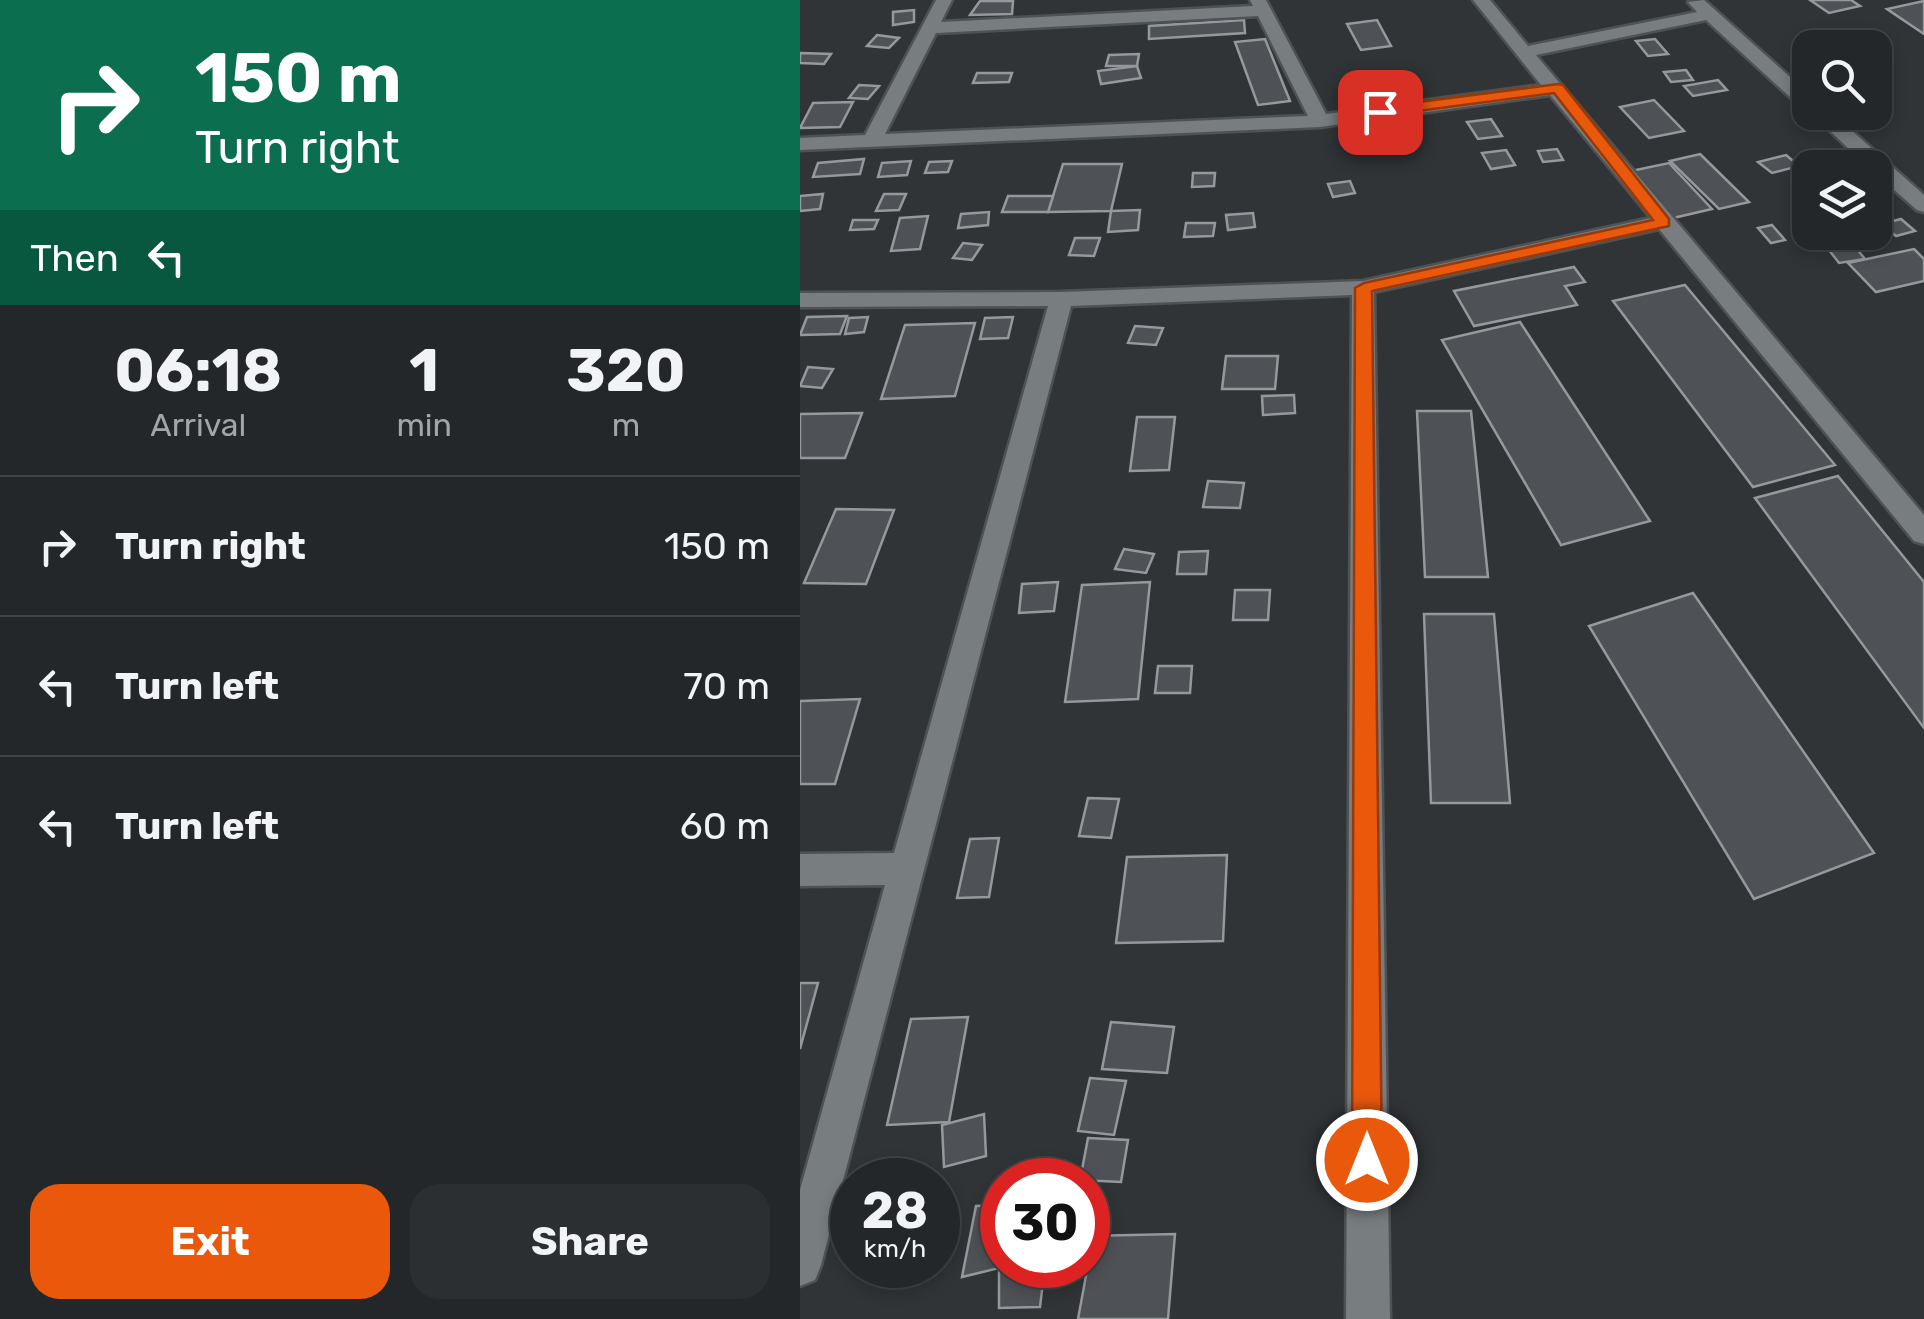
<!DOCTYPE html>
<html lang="en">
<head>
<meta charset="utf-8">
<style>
  :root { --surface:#242729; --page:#2c2f31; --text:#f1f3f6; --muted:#a3a5a8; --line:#414446; --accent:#ea580c }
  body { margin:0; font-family:Rubik,sans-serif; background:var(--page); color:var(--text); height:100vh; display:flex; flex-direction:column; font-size:38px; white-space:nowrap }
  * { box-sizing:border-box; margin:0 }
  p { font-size:32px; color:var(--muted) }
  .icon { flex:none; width:55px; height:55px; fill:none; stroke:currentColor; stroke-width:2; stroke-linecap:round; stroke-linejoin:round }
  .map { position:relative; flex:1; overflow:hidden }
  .side { display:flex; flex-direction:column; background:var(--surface); width:800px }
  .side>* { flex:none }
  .guide { background:#0b6e4f; color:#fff; overflow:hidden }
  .tools { position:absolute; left:992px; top:30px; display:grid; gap:20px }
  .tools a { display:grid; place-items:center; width:100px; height:100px; border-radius:20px; background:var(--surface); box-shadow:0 5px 15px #0003,0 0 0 2px var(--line); font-size:50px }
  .speed { position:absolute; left:30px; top:1158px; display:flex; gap:20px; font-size:50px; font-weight:700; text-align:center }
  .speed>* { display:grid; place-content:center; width:130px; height:130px; border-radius:50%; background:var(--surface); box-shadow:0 5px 15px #0003,0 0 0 2px var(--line); line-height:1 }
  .speed small { font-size:25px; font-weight:400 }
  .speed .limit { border:15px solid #d22; background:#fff; color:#111 }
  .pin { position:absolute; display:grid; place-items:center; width:85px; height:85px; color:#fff; margin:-42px; border-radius:20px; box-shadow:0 5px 15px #0006 }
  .me { position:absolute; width:110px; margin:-55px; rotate:0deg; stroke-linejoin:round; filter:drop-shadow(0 0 8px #0008) }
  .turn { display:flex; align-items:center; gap:35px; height:210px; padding:0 30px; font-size:45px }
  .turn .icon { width:130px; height:130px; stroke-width:2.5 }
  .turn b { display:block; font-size:70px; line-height:85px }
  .then { display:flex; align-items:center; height:95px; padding:0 30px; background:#0003; gap:20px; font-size:38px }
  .eta { display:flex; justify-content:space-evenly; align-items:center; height:170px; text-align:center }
  .eta b { font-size:60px; font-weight:700; line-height:70px }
  .button { display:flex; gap:20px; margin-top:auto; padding:20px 30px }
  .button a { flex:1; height:115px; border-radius:30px; background:var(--accent); color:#fff; font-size:40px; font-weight:700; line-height:115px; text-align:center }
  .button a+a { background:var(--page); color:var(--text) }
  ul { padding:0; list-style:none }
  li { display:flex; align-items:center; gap:30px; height:140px; padding:0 30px; border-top:2px solid var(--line) }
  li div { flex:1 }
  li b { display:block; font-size:38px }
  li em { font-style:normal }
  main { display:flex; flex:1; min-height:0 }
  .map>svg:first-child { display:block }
</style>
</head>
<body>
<main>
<section class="side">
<div class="guide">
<div class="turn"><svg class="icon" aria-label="right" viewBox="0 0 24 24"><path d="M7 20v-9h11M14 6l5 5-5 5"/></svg><div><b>150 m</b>Turn right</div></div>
<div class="then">Then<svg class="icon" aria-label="left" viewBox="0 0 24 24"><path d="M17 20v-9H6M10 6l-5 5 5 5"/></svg></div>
</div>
<div class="eta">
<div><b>06:18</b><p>Arrival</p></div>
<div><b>1</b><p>min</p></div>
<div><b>320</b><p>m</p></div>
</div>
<ul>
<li><svg class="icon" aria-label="right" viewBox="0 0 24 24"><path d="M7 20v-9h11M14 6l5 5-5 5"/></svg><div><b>Turn right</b></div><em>150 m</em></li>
<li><svg class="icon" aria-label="left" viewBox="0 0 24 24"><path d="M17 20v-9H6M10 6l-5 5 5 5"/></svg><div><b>Turn left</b></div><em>70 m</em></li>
<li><svg class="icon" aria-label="left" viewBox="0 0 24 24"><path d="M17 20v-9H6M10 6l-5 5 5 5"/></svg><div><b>Turn left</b></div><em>60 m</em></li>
</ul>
<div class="button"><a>Exit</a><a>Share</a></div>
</section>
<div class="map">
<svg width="1124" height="1319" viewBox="0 0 1124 1319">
  <rect width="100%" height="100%" fill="#303437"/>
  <g fill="#4e5155" stroke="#94999c" stroke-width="2.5">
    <polygon points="1010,0 1051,0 1060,6 1029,13"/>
    <polygon points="180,1 213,1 212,14 170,15"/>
    <polygon points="1124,1 1124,34 1087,9"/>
    <polygon points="114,10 114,22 93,25 93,12"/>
    <polygon points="444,20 445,33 349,39 349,26"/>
    <polygon points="577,20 591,46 561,50 547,24"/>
    <polygon points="77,35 99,38 89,48 67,46"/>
    <polygon points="465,39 490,101 458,105 435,42"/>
    <polygon points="855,39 868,54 848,56 836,41"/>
    <polygon points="0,53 31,54 24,64 0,63"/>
    <polygon points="339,54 337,66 306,66 309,55"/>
    <polygon points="337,66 341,78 301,84 298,71"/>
    <polygon points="886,70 893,80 871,82 864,72"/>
    <polygon points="177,73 212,73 209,82 173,83"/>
    <polygon points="595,73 601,82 577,86 571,77"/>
    <polygon points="918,80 927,90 893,96 884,86"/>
    <polygon points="59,85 79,86 68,99 49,98"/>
    <polygon points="854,100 884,131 849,138 820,107"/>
    <polygon points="53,102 40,127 0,128 13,103"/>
    <polygon points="691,119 702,136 678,139 667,122"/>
    <polygon points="757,149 763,160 743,162 738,151"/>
    <polygon points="706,150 715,165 691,169 682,153"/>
    <polygon points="900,154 949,202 919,209 870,161"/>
    <polygon points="986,155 999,166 972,173 958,162"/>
    <polygon points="64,159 60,174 13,177 18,163"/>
    <polygon points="111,161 107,175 78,177 82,163"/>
    <polygon points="152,161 148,172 125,173 129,162"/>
    <polygon points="869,163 912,209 873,218 831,171"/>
    <polygon points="263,164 322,164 311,211 248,212"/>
    <polygon points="393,173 415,173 414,186 392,187"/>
    <polygon points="550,181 555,193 533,197 528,184"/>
    <polygon points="23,194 20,209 0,211 0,196"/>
    <polygon points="84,194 106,194 99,210 76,211"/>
    <polygon points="208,196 253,196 248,212 202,212"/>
    <polygon points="340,210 338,230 308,232 311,211"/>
    <polygon points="189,212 188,225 158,228 161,214"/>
    <polygon points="453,213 455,227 428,230 426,215"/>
    <polygon points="128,216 120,249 91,251 100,218"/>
    <polygon points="1101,219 1115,231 1096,236 1082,224"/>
    <polygon points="53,220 78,220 74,229 50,230"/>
    <polygon points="386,223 415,223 413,236 384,237"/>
    <polygon points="972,225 985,240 971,243 958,228"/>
    <polygon points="1015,232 1043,232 1065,259 1039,263"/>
    <polygon points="275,238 300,238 294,256 269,255"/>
    <polygon points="163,243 182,245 172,260 153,258"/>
    <polygon points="1114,249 1124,259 1124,281 1076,292 1048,263"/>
    <polygon points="774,267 785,282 765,286 777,305 674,326 654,291"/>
    <polygon points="885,285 1035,465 953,487 813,301"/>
    <polygon points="47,316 40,334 0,335 7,317"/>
    <polygon points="68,317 64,332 45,334 49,318"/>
    <polygon points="213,317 208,338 180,339 185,318"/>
    <polygon points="720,322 850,521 761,545 642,340"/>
    <polygon points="175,323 155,396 81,399 105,325"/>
    <polygon points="335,326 363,328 356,345 328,343"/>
    <polygon points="426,356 478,356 475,389 422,389"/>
    <polygon points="8,367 33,369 22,388 0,386"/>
    <polygon points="494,395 495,413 463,415 462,396"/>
    <polygon points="617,411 671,411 688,577 625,577"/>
    <polygon points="62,413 45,458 0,458 0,414"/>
    <polygon points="337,417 375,417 369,470 330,471"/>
    <polygon points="1038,476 1124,582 1124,728 955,498"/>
    <polygon points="408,481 444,483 440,508 403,507"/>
    <polygon points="36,509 94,510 66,584 4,583"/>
    <polygon points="324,549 354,554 346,573 315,569"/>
    <polygon points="408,551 406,574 377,574 379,552"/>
    <polygon points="258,582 254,611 219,613 222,584"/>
    <polygon points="350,582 338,699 265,702 282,585"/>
    <polygon points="435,590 470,590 468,620 433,620"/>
    <polygon points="893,593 1074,853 954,899 789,626"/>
    <polygon points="624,614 694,614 710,803 631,803"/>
    <polygon points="358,666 392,666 390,693 355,693"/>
    <polygon points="60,699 35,784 0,784 0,701"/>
    <polygon points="288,798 319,799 311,838 279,836"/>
    <polygon points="199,838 189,897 157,898 170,839"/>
    <polygon points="427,855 423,941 316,943 327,857"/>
    <polygon points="0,983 18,983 0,1049"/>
    <polygon points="168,1017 149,1122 87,1125 111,1019"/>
    <polygon points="311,1022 374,1027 367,1073 302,1069"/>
    <polygon points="290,1078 326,1081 314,1135 278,1131"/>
    <polygon points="184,1114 186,1156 144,1167 142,1125"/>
    <polygon points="288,1138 328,1140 321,1182 280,1180"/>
    <polygon points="202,1205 202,1265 245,1265 240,1307 199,1308 199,1268 162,1277 176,1206"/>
    <polygon points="375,1234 368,1319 278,1319 288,1265 288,1236"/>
  </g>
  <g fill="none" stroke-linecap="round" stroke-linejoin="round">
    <g stroke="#4e5254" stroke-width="5">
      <g id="minor">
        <path d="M136 0H152L141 22 453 6 450 0H466L526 114 741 85 673 0H690L728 46 897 12 888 2 904 0 1010 95V111L1003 109 906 20 736 55 1124 515V544L1114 541 859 229 574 292 590 1319H546L552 295 271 306 21 1265 15 1280 0 1286V1190L85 885 0 886V854L94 853 248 306 0 307V293L261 292 563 281 851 218 750 95 520 127 0 150V138L65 135ZM458 16 508 116 85 134 136 33Z"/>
        <polygon points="1010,112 1031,112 1124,195 1124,212 1117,210 1075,173 1075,168 1069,168"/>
      </g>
    </g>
    <use href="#minor" fill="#787d80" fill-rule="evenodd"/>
  </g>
  <polygon fill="#ea580c" stroke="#983908" stroke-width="2.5" points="758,84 763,85 869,219 869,226 572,291 582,1160 578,1171 567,1176 556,1171 552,1160 555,288 564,283 853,220 754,93 580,116 573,112 580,107"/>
</svg>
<div class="tools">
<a><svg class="icon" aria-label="search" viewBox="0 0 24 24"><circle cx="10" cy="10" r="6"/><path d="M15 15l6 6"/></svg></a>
<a><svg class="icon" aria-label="layers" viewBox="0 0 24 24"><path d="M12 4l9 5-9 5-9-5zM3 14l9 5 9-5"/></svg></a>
</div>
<div class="speed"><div>28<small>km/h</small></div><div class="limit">30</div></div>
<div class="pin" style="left:580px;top:112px;background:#d93025"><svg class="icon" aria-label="arrive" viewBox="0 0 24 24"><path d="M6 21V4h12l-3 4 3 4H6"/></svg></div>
<svg class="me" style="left:567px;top:1160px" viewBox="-20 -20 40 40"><circle r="17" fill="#ea580c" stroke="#fff" stroke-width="3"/><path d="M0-11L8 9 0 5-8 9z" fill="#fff"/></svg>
</div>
</main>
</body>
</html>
